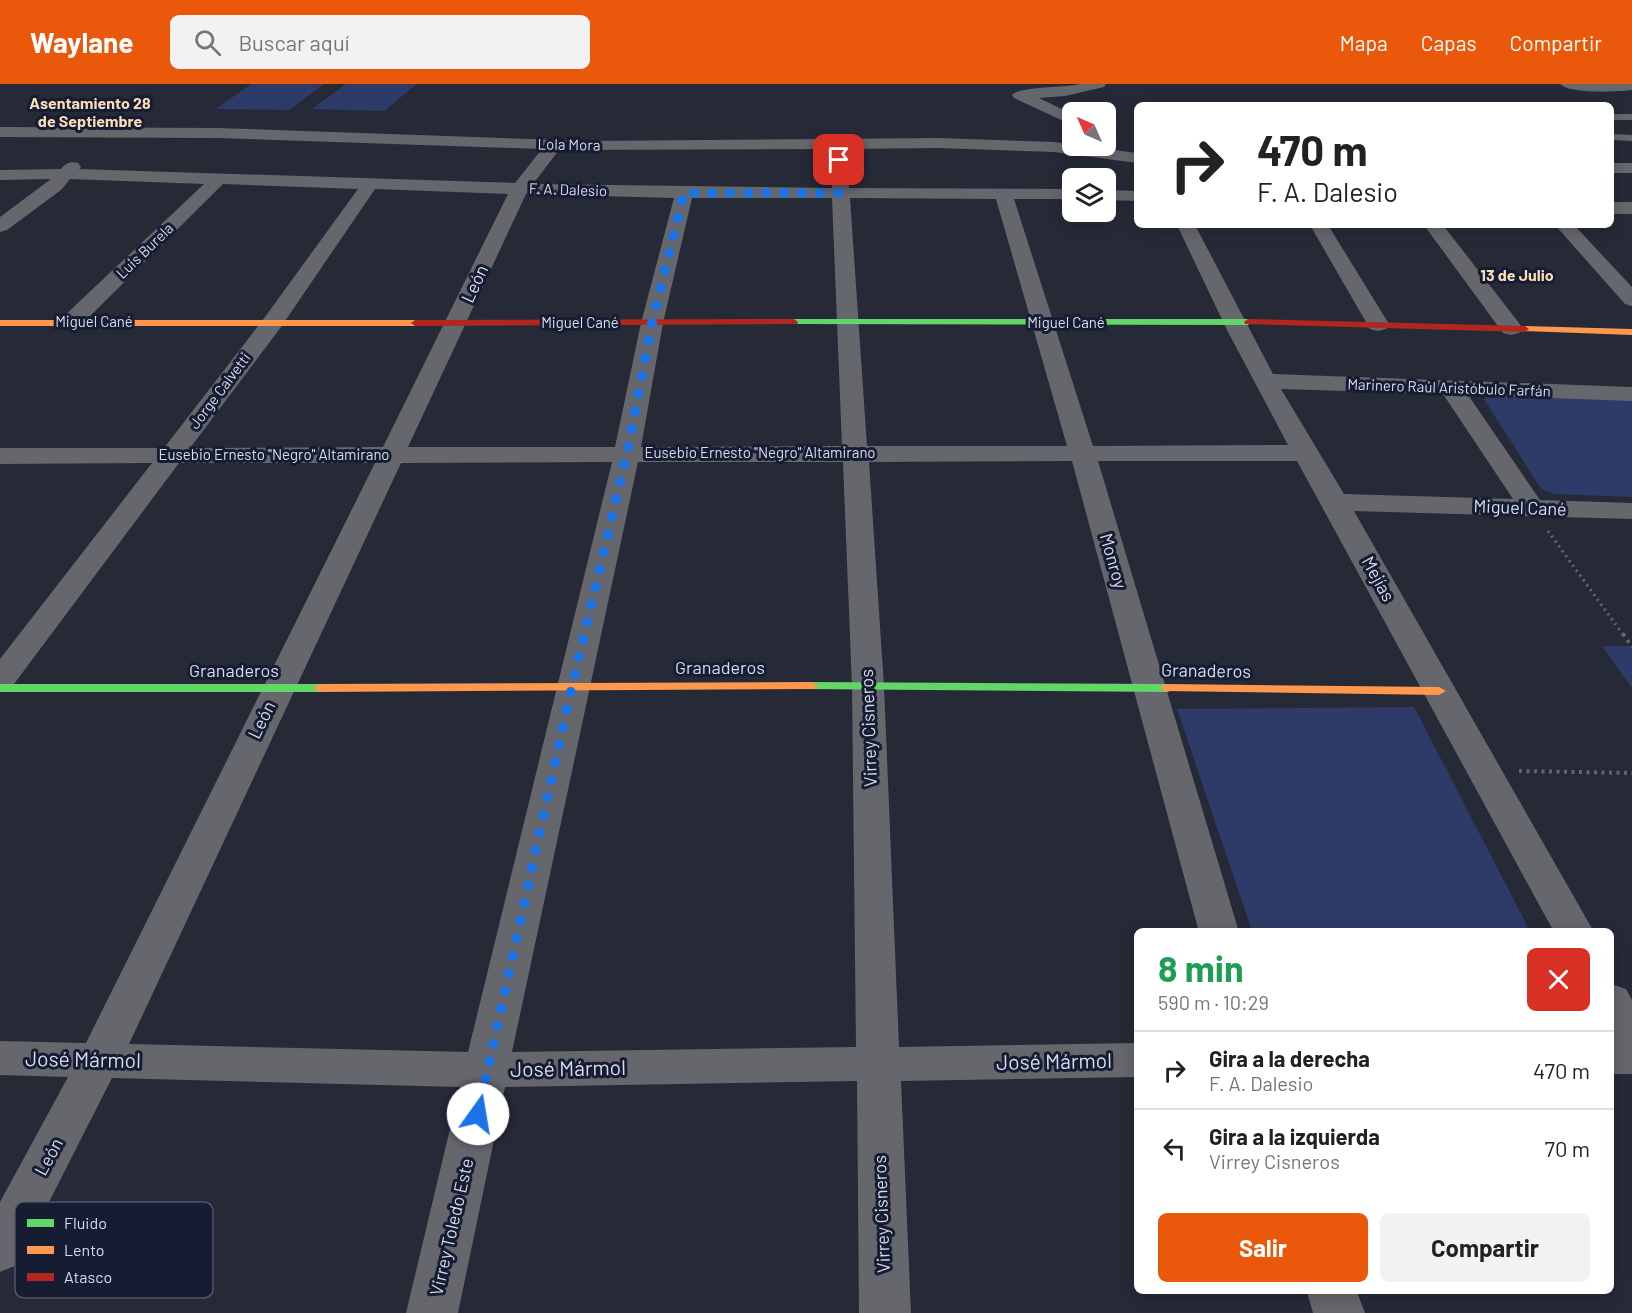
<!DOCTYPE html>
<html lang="es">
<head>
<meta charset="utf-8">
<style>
  :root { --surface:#fff; --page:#f2f2f2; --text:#222; --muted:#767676; --line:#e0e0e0; --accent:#ea580c }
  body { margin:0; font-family:Barlow,sans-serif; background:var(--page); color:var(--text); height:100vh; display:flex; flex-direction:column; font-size:22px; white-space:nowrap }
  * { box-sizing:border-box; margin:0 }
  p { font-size:20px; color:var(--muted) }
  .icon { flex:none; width:33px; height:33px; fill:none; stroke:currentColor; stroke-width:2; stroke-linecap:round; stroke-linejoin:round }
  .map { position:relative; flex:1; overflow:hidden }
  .details { position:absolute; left:1134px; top:844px; width:480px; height:366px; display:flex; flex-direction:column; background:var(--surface); border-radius:9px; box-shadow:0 3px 15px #0003 }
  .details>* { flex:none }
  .top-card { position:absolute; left:1134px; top:18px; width:480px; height:126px; border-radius:9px; box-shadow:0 3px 15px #0003; background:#fff; color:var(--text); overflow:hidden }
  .needle { width:39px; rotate:315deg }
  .fabs { position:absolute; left:1062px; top:18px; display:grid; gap:12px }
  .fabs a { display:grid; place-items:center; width:54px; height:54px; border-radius:9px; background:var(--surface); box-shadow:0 3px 15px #0003; font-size:30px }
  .pin { position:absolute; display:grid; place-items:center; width:51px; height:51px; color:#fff; margin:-26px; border-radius:12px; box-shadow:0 3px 9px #0006 }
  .me { position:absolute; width:66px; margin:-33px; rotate:13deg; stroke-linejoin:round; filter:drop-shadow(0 0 4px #0008) }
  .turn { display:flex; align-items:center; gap:21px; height:126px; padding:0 24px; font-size:27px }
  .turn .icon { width:78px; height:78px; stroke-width:2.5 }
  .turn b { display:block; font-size:42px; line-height:51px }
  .round { display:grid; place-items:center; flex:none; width:63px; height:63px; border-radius:9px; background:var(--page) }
  .headline { display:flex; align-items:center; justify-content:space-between; height:102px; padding:0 24px }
  h1 { font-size:36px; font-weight:700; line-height:45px; color:#1e9e55 }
  .action { display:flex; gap:12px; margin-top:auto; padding:12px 24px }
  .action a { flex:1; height:69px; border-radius:9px; background:var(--accent); color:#fff; font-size:24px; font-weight:700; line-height:69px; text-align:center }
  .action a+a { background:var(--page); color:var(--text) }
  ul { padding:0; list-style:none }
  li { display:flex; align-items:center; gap:18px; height:78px; padding:0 24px; border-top:2px solid var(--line) }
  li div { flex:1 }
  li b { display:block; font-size:22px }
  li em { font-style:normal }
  header { display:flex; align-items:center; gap:36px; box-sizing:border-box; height:84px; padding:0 30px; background:var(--accent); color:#fff }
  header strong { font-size:28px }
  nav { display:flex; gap:33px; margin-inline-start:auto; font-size:21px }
  .search { width:420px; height:54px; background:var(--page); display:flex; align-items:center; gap:15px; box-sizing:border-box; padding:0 21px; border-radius:9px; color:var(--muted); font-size:22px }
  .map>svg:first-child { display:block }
</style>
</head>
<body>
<header>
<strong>Waylane</strong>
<div class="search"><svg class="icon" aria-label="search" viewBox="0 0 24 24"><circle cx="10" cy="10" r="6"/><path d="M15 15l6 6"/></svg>Buscar aquí</div>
<nav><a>Mapa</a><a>Capas</a><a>Compartir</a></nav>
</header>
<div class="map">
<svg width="1632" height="1229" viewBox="0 0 1632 1229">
  <rect width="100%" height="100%" fill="#262a37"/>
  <g fill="#2e3a67">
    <polygon points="251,0 324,0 289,26 216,25"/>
    <polygon points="346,0 417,0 384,27 312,25"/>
    <polygon points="1491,312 1632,316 1632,413 1555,410 1541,405 1484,315"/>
    <polygon points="1602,562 1632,562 1632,604"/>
    <polygon points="1414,623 1530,847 1252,847 1177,625"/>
  </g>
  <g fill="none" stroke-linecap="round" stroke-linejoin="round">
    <polyline stroke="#63666d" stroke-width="3" stroke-dasharray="2 4" stroke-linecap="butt" points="1548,447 1624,552"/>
    <g stroke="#63666d" stroke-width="4" stroke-dasharray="3 4.5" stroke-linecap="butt">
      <polyline points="1623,550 1632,563"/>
      <polyline points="1519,687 1632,689"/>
    </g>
    <g fill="#65676d" fill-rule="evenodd">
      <rect x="1611" y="30" width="21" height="6"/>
      <polygon points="1611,50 1632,51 1632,57 1611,56"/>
    </g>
    <g fill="#65676d" fill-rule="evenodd">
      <path d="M1080 0H1106L1104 3 1065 12 1039 14 1072 30V41L1014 14 1012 11C1020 2 1065 4 1080 0Z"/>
      <path d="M1560 0H1632V6C1617 8 1570 10 1560 0Z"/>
      <path d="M0 43 218 44 588 57 938 54 1054 58 1137 69V79L1054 68 938 64 847 65 849 104 1072 105V115H1014L1093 362 1288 361 1227 246 1177 141H1195L1273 290 1632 303V317L1468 311 1540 416 1632 419V435L1354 427 1594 848H1554L1297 377H1098L1239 848H1199L1072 377 869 378 884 602 899 963 1137 959V993L901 997 911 1229H859L857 997 505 1003 458 1229H406L460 1003 112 994 17 1181 0 1188V1118L68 993 0 991V957L86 959 375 379H179L11 604 0 607V575L152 379 0 380V364H164L265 233 358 105 223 100 79 243 71 245 63 243 60 238 63 233 204 100 70 95 61 106 7 146 0 148V133L51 95 0 96V86L61 85C66 79 70 77 78 79L81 83 79 85 515 99 542 65 218 54 0 53ZM830 65 832 104 533 100 559 66ZM375 105 508 110 383 363 190 364 281 243ZM526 110 674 114 641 239 615 363H408ZM692 114H832L842 362 641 363 663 239ZM850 114 996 115 1067 362H867ZM1281 305 1443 310 1513 415 1344 410ZM612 378 468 968 129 960 401 379ZM638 378H843L852 602 856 963 512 968Z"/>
      <rect x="1611" y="79" width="21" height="10"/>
      <polygon points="1106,106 1137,107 1137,117 1106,116"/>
      <rect x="1611" y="118" width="21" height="12"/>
      <polygon points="1310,141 1328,141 1389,240 1386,245 1378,247 1370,245"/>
      <polygon points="1424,141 1443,141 1519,239 1522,244 1519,249 1511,251 1503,249"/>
      <polygon points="1555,141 1574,141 1632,203 1632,222 1625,220"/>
      <polygon points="1611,900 1626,905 1632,916 1632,990 1611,990"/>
      <polygon points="1307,1208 1357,1208 1365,1229 1313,1229"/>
    </g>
    <g fill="#63d668" fill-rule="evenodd">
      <polygon points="794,235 1248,235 1252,238 1248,241 791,240 790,238"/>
      <polygon points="811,598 1168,600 1175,604 1168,608 806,605 804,602"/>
      <polygon points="0,600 320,600 327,604 320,608 0,608"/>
    </g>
    <g fill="#ff974d" fill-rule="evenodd">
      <polygon points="0,236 415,236 419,239 415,242 0,242"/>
      <polygon points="1525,242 1632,245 1632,251 1522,247 1521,245"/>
      <polygon points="811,598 818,602 816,605 320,608 313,604 320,600"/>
      <polygon points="1168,600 1439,603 1446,607 1439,611 1163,607 1161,604 1163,601"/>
    </g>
    <g fill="#b3261e" fill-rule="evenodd">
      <polygon points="794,235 798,238 797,240 415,242 411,239 415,236"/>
      <polygon points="1248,235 1525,242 1529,245 1525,248 1245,240 1244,238"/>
    </g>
  </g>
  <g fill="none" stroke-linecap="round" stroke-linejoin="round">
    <polyline stroke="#1a73e8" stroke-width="10" stroke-dasharray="0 18" points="478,1030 567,624 627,369 652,239 684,109 841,109 839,76"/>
  </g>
  <g text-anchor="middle" stroke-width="6" stroke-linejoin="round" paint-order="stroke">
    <g font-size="15" fill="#d7dcec" stroke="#161d33">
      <text transform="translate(569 61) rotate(1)" y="5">Lola Mora</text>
      <text transform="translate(568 106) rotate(2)" y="5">F. A. Dalesio</text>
      <text transform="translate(145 167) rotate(-44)" y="5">Luis Burela</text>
      <text x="94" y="243">Miguel Cané</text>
      <text x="580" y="244">Miguel Cané</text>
      <text x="1066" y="244">Miguel Cané</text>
      <text transform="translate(1449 304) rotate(2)" y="5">Marinero Raúl Aristóbulo Farfán</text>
      <text transform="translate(220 307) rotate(-53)" y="5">Jorge Calvetti</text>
      <text x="760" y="374">Eusebio Ernesto "Negro" Altamirano</text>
      <text x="274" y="376">Eusebio Ernesto "Negro" Altamirano</text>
    </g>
    <g font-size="16" font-weight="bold" fill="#fdddb8" stroke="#161d33">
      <text x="90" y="25">Asentamiento 28<tspan x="90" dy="18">de Septiembre</tspan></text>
      <text x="1517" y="197">13 de Julio</text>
    </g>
    <g font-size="18" fill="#d7dcec" stroke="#161d33">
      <text transform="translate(475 200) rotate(-65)" y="6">León</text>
      <text transform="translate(1520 424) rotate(2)" y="6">Miguel Cané</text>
      <text transform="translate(1113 477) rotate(74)" y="6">Monroy</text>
      <text transform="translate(1378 495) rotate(61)" y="6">Mejías</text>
      <text x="720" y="590">Granaderos</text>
      <text x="234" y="593">Granaderos</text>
      <text transform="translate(1206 587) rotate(1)" y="6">Granaderos</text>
      <text transform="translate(262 636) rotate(-64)" y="6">León</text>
      <text transform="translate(869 644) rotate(-92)" y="6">Virrey Cisneros</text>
      <text transform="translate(49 1073) rotate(-62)" y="6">León</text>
      <text transform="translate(882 1130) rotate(-92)" y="6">Virrey Cisneros</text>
      <text transform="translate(452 1143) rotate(-77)" y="6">Virrey Toledo Este</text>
    </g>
    <g font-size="21" fill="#d7dcec" stroke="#161d33">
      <text transform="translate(83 976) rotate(1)" y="7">José Mármol</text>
      <text transform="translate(1054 978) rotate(-1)" y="7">José Mármol</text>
      <text transform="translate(568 985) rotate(-1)" y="7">José Mármol</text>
    </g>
  </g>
  <rect x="15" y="1118" width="198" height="96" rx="9" fill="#161d33" stroke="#50566a" stroke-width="1.5"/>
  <rect x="27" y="1135" width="27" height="8" fill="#63d668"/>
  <rect x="27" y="1162" width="27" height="8" fill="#ff974d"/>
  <rect x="27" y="1189" width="27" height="8" fill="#b3261e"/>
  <g font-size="16" fill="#d7dcec">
    <text x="64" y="1145">Fluido</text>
    <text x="64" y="1172">Lento</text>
    <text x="64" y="1199">Atasco</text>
  </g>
</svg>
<div class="fabs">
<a><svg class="needle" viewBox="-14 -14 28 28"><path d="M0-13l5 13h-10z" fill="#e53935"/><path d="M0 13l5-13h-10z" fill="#767676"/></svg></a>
<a><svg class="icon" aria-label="layers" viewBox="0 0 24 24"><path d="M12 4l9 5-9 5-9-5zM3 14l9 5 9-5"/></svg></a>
</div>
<div class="pin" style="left:839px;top:76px;background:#d93025"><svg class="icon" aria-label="arrive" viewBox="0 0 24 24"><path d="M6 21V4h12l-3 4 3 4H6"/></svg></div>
<svg class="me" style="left:478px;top:1030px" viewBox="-20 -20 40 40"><circle r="19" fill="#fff"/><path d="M0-13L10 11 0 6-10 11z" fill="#1a73e8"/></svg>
<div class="top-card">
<div class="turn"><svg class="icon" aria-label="right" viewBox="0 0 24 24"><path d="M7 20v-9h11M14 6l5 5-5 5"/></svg><div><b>470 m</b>F. A. Dalesio</div></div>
</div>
<section class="details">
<div class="headline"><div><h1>8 min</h1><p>590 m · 10:29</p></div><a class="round" style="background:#d93025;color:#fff"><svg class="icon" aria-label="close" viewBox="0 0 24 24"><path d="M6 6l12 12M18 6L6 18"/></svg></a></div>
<ul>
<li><svg class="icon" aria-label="right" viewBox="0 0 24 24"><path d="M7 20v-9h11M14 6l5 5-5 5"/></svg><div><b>Gira a la derecha</b><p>F. A. Dalesio</p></div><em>470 m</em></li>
<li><svg class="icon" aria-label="left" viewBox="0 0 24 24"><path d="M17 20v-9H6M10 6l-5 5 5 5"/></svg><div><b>Gira a la izquierda</b><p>Virrey Cisneros</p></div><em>70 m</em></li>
</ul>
<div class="action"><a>Salir</a><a>Compartir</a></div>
</section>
</div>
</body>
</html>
